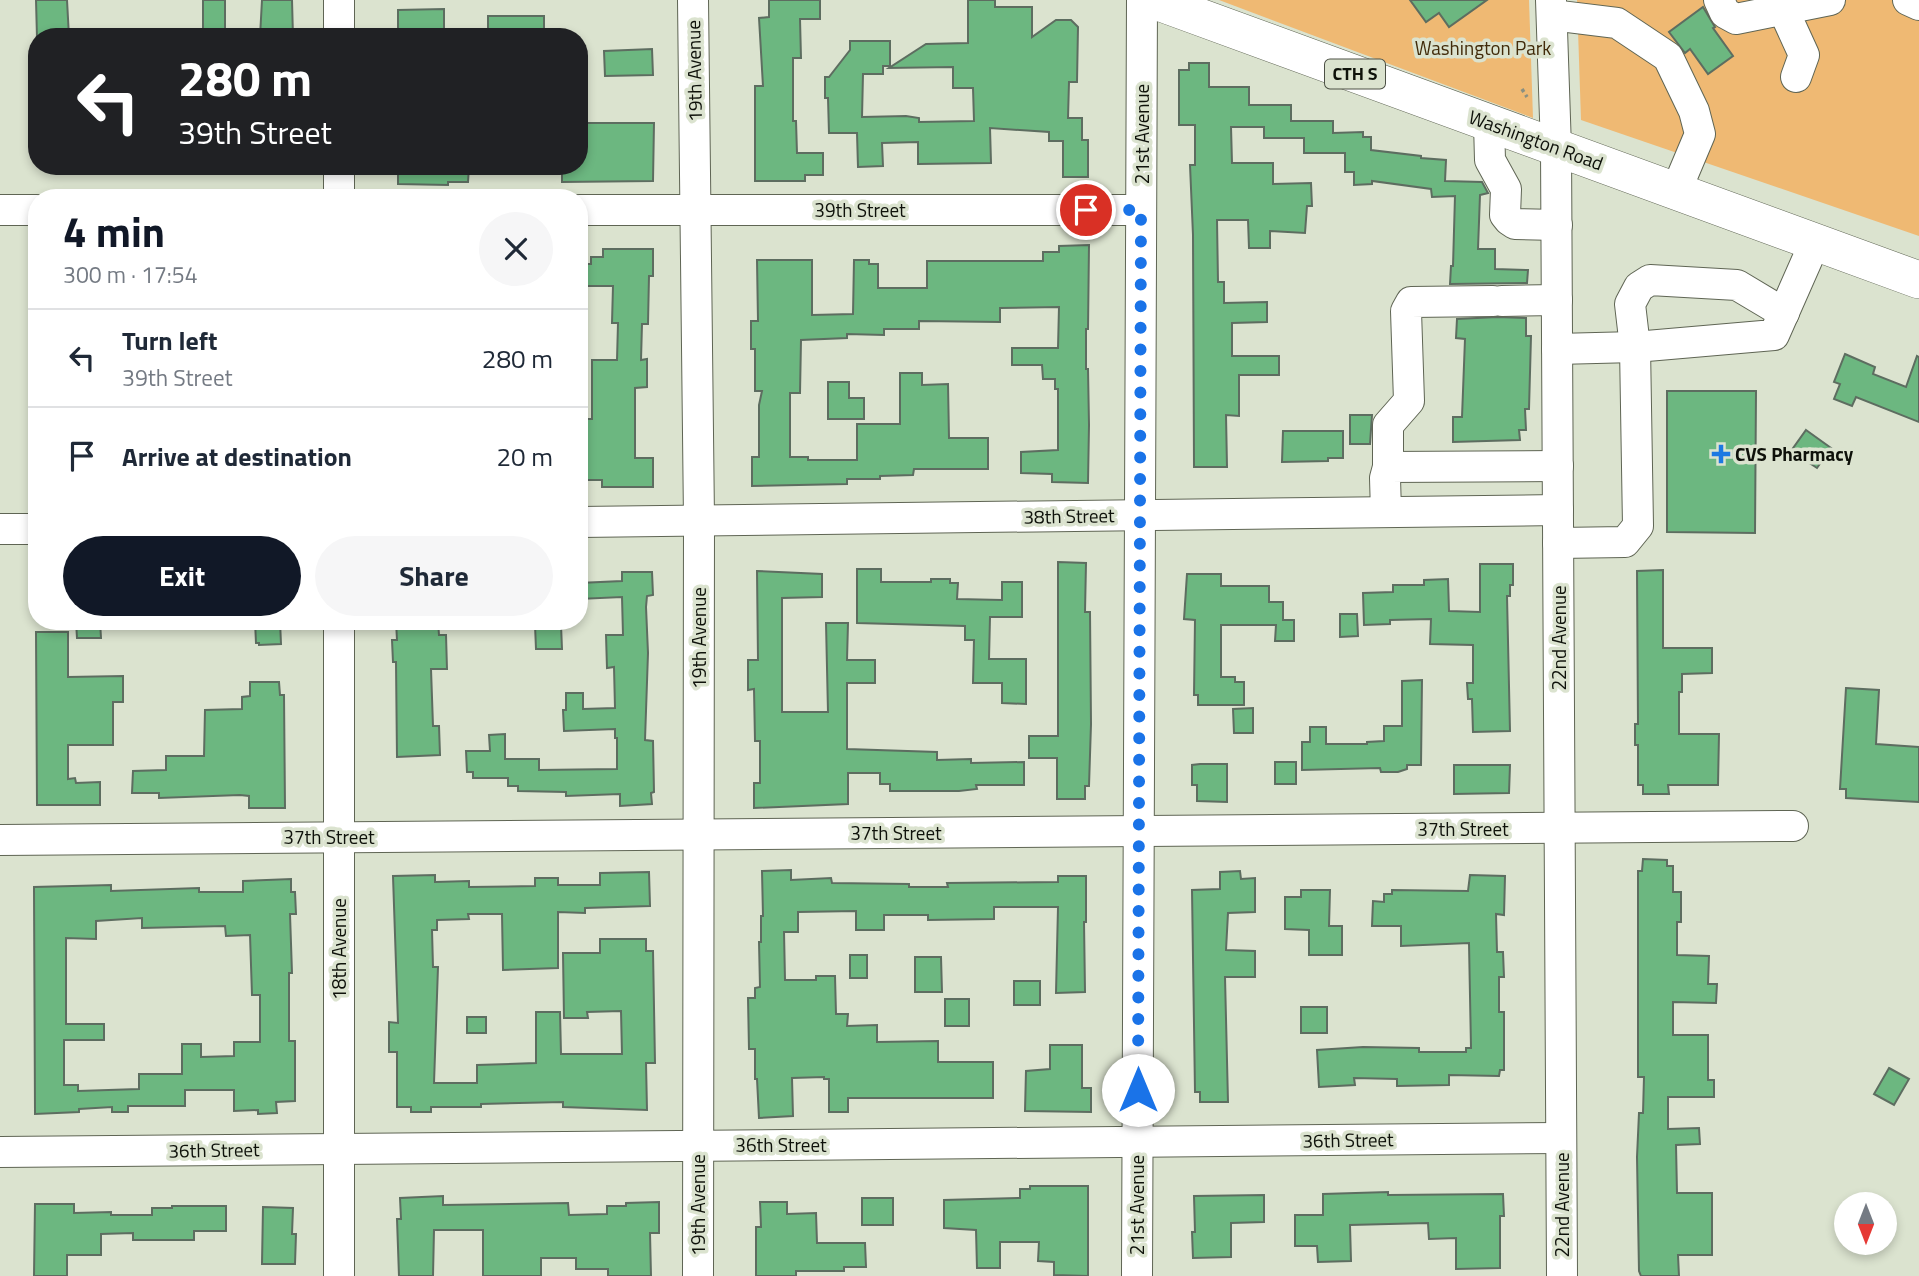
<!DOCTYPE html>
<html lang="en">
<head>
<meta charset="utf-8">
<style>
  :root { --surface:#fff; --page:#f6f6f7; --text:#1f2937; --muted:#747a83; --line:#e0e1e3; --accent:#111827 }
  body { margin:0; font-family:"Titillium Web",sans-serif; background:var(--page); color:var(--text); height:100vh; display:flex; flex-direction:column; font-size:26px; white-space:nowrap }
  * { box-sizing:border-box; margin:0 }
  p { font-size:23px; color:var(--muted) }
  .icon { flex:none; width:38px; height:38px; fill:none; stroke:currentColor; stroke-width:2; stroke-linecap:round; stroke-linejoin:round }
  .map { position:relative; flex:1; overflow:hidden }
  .sheet { position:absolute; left:28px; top:189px; width:560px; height:441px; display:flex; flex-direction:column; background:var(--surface); border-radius:28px; box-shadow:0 4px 10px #0003 }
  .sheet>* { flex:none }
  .hud { position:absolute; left:28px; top:28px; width:560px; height:147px; border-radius:28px; box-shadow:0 4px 10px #0003; background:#202124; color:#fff; overflow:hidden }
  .needle { width:46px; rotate:180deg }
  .tools { position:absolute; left:1834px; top:1192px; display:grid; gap:14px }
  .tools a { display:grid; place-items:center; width:63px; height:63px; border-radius:50%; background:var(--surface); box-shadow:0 4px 10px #0003; font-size:35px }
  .pin { position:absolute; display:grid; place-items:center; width:60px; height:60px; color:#fff; margin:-30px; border:4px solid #fff; border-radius:50%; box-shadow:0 2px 7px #0007 }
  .me { position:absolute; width:77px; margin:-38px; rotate:0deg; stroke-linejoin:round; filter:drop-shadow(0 0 5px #0008) }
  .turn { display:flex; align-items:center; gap:24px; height:147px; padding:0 35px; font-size:32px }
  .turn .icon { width:91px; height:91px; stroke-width:2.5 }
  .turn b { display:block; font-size:49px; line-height:60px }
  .round { display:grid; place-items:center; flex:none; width:74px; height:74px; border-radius:37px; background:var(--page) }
  .head { display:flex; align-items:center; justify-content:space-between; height:119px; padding:0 35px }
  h1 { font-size:42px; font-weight:700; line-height:52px; color:var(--accent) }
  .primary-button { display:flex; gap:14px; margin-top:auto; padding:14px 35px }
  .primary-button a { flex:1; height:80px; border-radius:42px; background:var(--accent); color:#fff; font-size:28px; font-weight:700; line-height:80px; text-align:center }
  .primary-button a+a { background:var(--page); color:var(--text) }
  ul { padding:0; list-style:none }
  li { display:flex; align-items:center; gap:21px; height:98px; padding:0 35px; border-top:2px solid var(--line) }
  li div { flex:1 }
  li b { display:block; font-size:26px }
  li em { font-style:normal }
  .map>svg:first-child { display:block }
</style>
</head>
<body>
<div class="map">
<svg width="1919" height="1276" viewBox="0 0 1919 1276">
  <rect width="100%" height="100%" fill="#dbe3cf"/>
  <g fill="#efb973">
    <polygon points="1219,0 1529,0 1533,118"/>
    <polygon points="1577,0 1919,0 1919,236 1581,120"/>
  </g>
  <g fill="#6cb780" stroke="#5d6d60" stroke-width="2" fill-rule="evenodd">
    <polygon points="36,0 67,0 69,37 37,37"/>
    <rect x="203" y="0" width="22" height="37"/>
    <polygon points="262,0 292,0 293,37 260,37"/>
    <polygon points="769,0 820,0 820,19 800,19 801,58 793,58 793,121 796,121 797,153 823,153 823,175 805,175 805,181 755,181 755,86 763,86 759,18 769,17"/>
    <polygon points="968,0 995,0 995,7 1032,7 1032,37 1056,20 1071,20 1078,27 1077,82 1069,82 1068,118 1082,118 1082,140 1088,140 1088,177 1063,177 1063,141 1049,141 1049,132 990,128 991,163 918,164 918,142 882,143 883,166 858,167 857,133 829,133 828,98 825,98 825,77 829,77 850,50 850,41 890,41 890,66 883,66 883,74 863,74 862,117 906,116 919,118 919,122 974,121 973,88 953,88 953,67 889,68 926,44 968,43"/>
    <polygon points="1410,0 1487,0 1449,27 1439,13 1426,22"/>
    <polygon points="1703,7 1715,27 1713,28 1733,56 1708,74 1690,49 1685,53 1669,32"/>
    <polygon points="444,9 444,36 398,36 398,10"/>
    <rect x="488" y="16" width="56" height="21"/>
    <polygon points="652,49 653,75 605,76 604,51"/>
    <polygon points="1189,63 1209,63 1209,87 1249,87 1249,105 1291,105 1291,121 1333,121 1333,133 1363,132 1363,137 1371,137 1371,150 1421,156 1421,158 1446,160 1445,181 1482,182 1488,193 1480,195 1478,249 1495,249 1495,269 1528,270 1527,283 1450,284 1451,266 1453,266 1455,196 1432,197 1431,189 1372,181 1372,184 1354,185 1354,172 1345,172 1345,153 1304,153 1304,138 1264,138 1264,127 1231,127 1232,163 1273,163 1273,184 1311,183 1312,206 1307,206 1305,233 1270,231 1270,248 1249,248 1248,220 1217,220 1218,282 1224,282 1224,303 1267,302 1267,322 1232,323 1232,356 1279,356 1279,375 1239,375 1239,416 1226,415 1227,467 1194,467 1193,235 1190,165 1195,165 1195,125 1179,125 1179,70 1189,70"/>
    <polygon points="579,123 654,123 653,181 562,182 562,166 579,166"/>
    <polygon points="398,166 469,166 468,182 448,182 448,185 398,184"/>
    <polygon points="1089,245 1088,329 1086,329 1086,369 1088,369 1089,425 1088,483 1052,482 1052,474 1021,473 1021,452 1058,450 1058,389 1055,389 1055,379 1043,379 1042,365 1012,365 1012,348 1058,348 1059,307 1000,308 1000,322 919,321 919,329 884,329 884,335 847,334 847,338 801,340 800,393 790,393 790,457 808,457 808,460 857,460 857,424 900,424 900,373 922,373 922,385 948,384 949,438 988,438 988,469 914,469 913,475 880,476 880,479 847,479 847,484 752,486 752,457 759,457 759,405 762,391 755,391 755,349 751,349 751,321 758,321 757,260 812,260 812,315 853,314 854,260 869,260 869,264 878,264 878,288 927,288 927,261 1043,261 1043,252 1059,252 1059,246"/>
    <polygon points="603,249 653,249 653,276 649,276 648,324 642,324 641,360 647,359 647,387 635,388 635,458 653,458 653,487 602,487 602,480 579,480 579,419 592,419 592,360 617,360 618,323 612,323 613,286 579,286 579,264 591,264 591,257 603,257"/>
    <polygon points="1497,317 1526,318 1526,336 1531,336 1529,409 1525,409 1526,430 1519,430 1520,440 1453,442 1453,417 1462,417 1465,339 1456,338 1457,319"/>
    <polygon points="1845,354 1875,367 1873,374 1906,387 1917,356 1919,357 1919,422 1856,397 1852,406 1834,399 1840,384 1834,382"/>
    <polygon points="828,382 849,382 849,398 864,398 864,419 828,419"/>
    <polygon points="1667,391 1756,391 1755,533 1667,532"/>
    <polygon points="1350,415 1372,415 1370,444 1350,444"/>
    <polygon points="1806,430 1831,448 1817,468 1791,451"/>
    <polygon points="1283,431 1343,431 1343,458 1328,458 1328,461 1282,462"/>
    <polygon points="1058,562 1086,563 1085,612 1090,612 1091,724 1089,786 1085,786 1085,799 1057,799 1057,758 1029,758 1029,736 1058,736"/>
    <polygon points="1480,564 1513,564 1513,585 1510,585 1510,596 1507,596 1510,731 1473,732 1472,699 1468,699 1467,683 1473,683 1473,645 1430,644 1431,619 1390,620 1390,624 1364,625 1363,593 1393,592 1393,585 1424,585 1424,580 1448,579 1449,611 1480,612"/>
    <polygon points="857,569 881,569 881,582 931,582 931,579 950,579 950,583 958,583 957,599 1002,600 1002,582 1022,582 1022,617 990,617 989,659 1026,659 1026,704 1002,703 1002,683 973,683 974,640 965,640 965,626 857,623"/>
    <polygon points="1663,570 1663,648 1712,648 1712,673 1682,674 1682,692 1679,692 1679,734 1719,734 1718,785 1668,785 1669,794 1643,794 1643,785 1638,785 1638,745 1635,745 1635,724 1638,724 1637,571"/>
    <polygon points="757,571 822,574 822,597 782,598 782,712 828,712 826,623 848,623 847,660 875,660 875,683 847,683 847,749 937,752 937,760 971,759 971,763 1024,762 1024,785 976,785 977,789 959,791 890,791 890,784 880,784 880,773 848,773 848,804 754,808 754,783 760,783 760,741 755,741 754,689 748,690 748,660 758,660"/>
    <polygon points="622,572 652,572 653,595 647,596 646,607 648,653 645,740 653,741 654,792 651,793 652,804 620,806 620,794 566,796 566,792 518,791 518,786 508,786 508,778 473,778 473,772 467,772 466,751 490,751 489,735 505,734 505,759 539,759 539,770 617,769 617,738 615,738 615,729 564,731 563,710 566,710 566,693 583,693 583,709 615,708 614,667 607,668 606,635 623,635 622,597 579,599 579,583 622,581"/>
    <polygon points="1187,574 1221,574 1221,586 1269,586 1269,602 1283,602 1283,620 1294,620 1294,641 1275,641 1276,625 1221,625 1221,677 1235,677 1235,682 1244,682 1244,705 1198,705 1198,695 1194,695 1195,620 1184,619"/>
    <polygon points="1340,614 1357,614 1358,636 1340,637"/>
    <polygon points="76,621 100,621 101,638 77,638"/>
    <polygon points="255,621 280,621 281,644 259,645 259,643 256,643"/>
    <polygon points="396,621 438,621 439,635 446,635 447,669 431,669 433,726 439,726 440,755 397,757 396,662 393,662 392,640 397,640"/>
    <polygon points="535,625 561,625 562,649 536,649"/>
    <polygon points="36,632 68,632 68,677 123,676 123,702 113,702 113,745 68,745 68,779 75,778 76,783 100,782 100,805 37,805"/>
    <polygon points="1422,680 1421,765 1407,765 1407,769 1398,772 1381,772 1380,768 1302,770 1302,742 1310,742 1310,727 1326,727 1326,744 1367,744 1367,742 1384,741 1384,726 1402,726 1402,681"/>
    <polygon points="250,682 279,682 280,695 284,695 285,808 249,808 249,796 240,795 159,798 159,793 132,793 133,771 166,770 166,756 204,756 205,710 242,709 242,697 250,696"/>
    <polygon points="1846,688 1879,690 1876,744 1919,747 1919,802 1846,798 1846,789 1840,789"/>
    <polygon points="1253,708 1253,733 1234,733 1233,709"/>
    <rect x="1275" y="762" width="21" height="22"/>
    <polygon points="1200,764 1227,764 1227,802 1197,801 1197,785 1192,785 1192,765"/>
    <polygon points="1454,765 1510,765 1509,793 1454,794"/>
    <polygon points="1643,859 1667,860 1667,866 1673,866 1673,892 1681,892 1681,922 1677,922 1677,955 1709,956 1708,984 1717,984 1716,1003 1673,1002 1673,1035 1708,1035 1708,1080 1714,1080 1714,1097 1668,1097 1668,1129 1699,1128 1700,1144 1676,1145 1677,1193 1712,1193 1712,1255 1678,1255 1679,1276 1641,1276 1639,1271 1637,1157 1639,1113 1643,1113 1644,1077 1638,1077 1638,871 1642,871"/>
    <polygon points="791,870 791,880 831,878 832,883 909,884 909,887 948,887 947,883 1058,882 1058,876 1086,876 1086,922 1084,922 1085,992 1056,993 1058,907 994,907 994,919 928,920 928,915 884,915 884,930 856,930 856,911 798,912 798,932 784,932 785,980 816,980 816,976 835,976 836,1014 848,1014 847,1026 877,1025 877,1042 938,1041 938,1062 993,1062 993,1098 848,1098 848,1112 829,1112 829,1079 824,1079 824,1077 792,1078 793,1116 759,1118 757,1079 755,1079 755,1049 749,1049 748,998 755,998 755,988 760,987 759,942 761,942 761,916 763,916 762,871"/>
    <polygon points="1240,871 1241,879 1255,878 1255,912 1228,913 1226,950 1255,951 1255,977 1225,977 1228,1102 1200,1102 1200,1092 1195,1092 1192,890 1220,889 1220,872"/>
    <polygon points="649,872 650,906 585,908 585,913 558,912 558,968 503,970 502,914 468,914 469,919 437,920 437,930 432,930 433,967 438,967 434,1083 477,1083 477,1065 536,1063 536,1012 560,1012 561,1054 622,1054 621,1011 587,1012 588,1018 564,1018 563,953 600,953 600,939 646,939 646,951 653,951 655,1063 646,1063 647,1110 563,1107 563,1102 481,1104 481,1107 431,1107 431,1112 411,1112 411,1107 397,1107 397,1052 389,1052 389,1022 398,1023 393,876 435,875 435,882 469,881 469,887 535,886 535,878 558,878 558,885 600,885 600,873"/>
    <polygon points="1470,875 1505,876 1504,915 1496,914 1497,952 1503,952 1504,977 1499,977 1499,1012 1504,1012 1504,1070 1500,1070 1499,1076 1449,1075 1449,1085 1397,1086 1397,1079 1354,1078 1355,1085 1319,1087 1317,1050 1363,1047 1419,1048 1419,1052 1466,1052 1466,1048 1471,1048 1469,943 1401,946 1401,926 1372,926 1373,901 1384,902 1384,894 1392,894 1392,890 1468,891"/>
    <path d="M291 879V892H295L296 914H290L292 973H289V1041H295V1101L276 1102 277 1113 258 1114V1110L234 1111V1090H185V1106H128V1112H112V1107L79 1109V1112L35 1114 34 887 111 885V891L199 888V892H243V881ZM142 918V928L225 926 226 936 250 935 252 995H260V1042H234V1056L201 1057V1044H182V1074H139V1089L78 1091V1085H64V1040H104V1024H66V938L96 939V921Z"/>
    <polygon points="1301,890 1330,890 1329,926 1342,926 1342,955 1309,955 1309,930 1285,929 1285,897 1301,897"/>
    <rect x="850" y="955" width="17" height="23"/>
    <polygon points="915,957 941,957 942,992 915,992"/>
    <rect x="1014" y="981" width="26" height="24"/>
    <rect x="945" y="999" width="24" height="27"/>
    <rect x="1301" y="1007" width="26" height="26"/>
    <rect x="467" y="1017" width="19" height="16"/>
    <polygon points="1050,1045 1082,1045 1082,1088 1091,1088 1091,1112 1025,1111 1026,1071 1050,1069"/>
    <polygon points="1889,1068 1909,1079 1894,1105 1874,1094"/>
    <polygon points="1030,1186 1088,1186 1088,1276 1054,1275 1054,1262 1038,1261 1039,1242 1000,1242 1000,1268 977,1268 976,1230 944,1228 944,1200 1020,1198 1020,1189 1030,1189"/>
    <polygon points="1388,1192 1388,1195 1503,1194 1504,1216 1500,1216 1500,1268 1456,1269 1456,1238 1429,1239 1428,1223 1350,1225 1351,1261 1318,1262 1317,1246 1295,1246 1295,1215 1323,1215 1323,1194"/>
    <polygon points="1264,1195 1264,1222 1231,1223 1231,1257 1193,1258 1192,1232 1195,1232 1194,1196"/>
    <polygon points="443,1196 443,1205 568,1203 569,1215 607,1214 607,1206 626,1206 626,1203 659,1202 659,1233 650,1233 651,1276 608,1276 608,1269 576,1269 576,1258 541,1258 541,1276 483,1276 483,1230 434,1230 433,1276 399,1276 397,1219 401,1219 400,1198"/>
    <rect x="862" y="1198" width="31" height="27"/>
    <polygon points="760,1202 787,1202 787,1214 816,1213 817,1243 865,1243 866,1267 844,1267 844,1271 796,1271 796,1276 756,1276 756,1227 761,1227"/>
    <polygon points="35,1204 74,1204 74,1213 111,1212 111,1215 152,1215 152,1208 172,1208 172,1206 226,1206 226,1231 194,1231 194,1240 133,1240 133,1233 101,1234 101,1255 67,1255 67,1276 34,1276"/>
    <polygon points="263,1207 293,1208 292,1234 296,1234 295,1264 262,1264"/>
  </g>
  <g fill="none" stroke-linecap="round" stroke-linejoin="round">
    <g stroke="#5f6554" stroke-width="32">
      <g id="minor">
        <polyline points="339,0 339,37"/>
        <polyline points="693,0 699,520 698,1276"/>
        <polyline points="1551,0 1556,148 1562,1276"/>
        <polyline points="1719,0 1725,13 1736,19 1830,0"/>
        <polyline points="1908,0 1919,5"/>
        <polyline points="1783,9 1804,55 1796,77"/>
        <polyline points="1552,15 1617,23 1668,57 1694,111 1700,134 1676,191"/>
        <polyline points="1489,123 1490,160 1506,189 1505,215 1509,220 1515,224 1557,225"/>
        <polyline points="339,166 339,198"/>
        <polyline points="0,210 37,210"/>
        <polyline points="579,210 1141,210"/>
        <polyline points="1502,301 1557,300"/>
        <polyline points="1557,349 1635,347 1774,335 1815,242"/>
        <polyline points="1388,467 1388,425 1409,401 1406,311 1411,302 1493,301"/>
        <polyline points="1386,512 1385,478 1388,467 1558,466"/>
        <polyline points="579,522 1558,510"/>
        <polyline points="0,529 37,529"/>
        <polyline points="1558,543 1625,542 1638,526 1635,347 1630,304 1639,287 1650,280 1737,285 1784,313"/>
        <polyline points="0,840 1793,826"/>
        <polyline points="0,1152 1561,1138"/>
        <polyline points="339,1276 339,621"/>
        <polyline points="1137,1276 1142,0"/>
      </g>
    </g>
    <g stroke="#5f6554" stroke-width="38">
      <polyline id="major" points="1153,0 1919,280"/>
    </g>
    <polyline stroke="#8a9081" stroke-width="3.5" stroke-dasharray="3.5 3.5" stroke-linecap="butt" points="1522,89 1527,97"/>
    <use href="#minor" stroke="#fff" stroke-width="30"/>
    <use href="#major" stroke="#fff" stroke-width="37"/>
  </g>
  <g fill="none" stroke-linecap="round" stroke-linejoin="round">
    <polyline stroke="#1a73e8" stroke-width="12" stroke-dasharray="0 21.6" points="1086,210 1141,210 1138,1090"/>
  </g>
  <path fill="#1d79e2" stroke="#dbe3cf" stroke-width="2.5" d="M1717.5 443.5h7v7h7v7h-7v7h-7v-7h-7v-7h7z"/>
  <g text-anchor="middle" stroke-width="7" stroke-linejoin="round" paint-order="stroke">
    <rect fill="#dbe3cf" stroke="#4c5045" stroke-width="2" x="1325" y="59.5" width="60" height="29" rx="5"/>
    <g font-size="18" font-weight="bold" fill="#0e110a">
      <text x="1355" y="80">CTH S</text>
    </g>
    <g font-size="19" fill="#412b0a" stroke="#dbe3cf">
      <text x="1483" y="55">Washington Park</text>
    </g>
    <g font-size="19" fill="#0e110a" stroke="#dbe3cf">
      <text transform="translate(694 71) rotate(-91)" y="7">19th Avenue</text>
      <text transform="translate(1142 134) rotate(-90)" y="7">21st Avenue</text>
      <text transform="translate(1536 140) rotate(20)" y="7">Washington Road</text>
      <text x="860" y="217">39th Street</text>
      <text transform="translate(1069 516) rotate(-1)" y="7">38th Street</text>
      <text transform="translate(699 638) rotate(-90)" y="7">19th Avenue</text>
      <text transform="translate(1559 638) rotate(-90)" y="7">22nd Avenue</text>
      <text x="1463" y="836">37th Street</text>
      <text x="896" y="840">37th Street</text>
      <text x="329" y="844">37th Street</text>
      <text transform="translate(339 949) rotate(-90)" y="7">18th Avenue</text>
      <text transform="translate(1348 1140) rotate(-1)" y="7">36th Street</text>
      <text x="781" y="1152">36th Street</text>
      <text transform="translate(214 1150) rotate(-1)" y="7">36th Street</text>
      <text transform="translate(698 1205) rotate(-90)" y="7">19th Avenue</text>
      <text transform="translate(1137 1205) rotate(-90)" y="7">21st Avenue</text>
      <text transform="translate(1562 1205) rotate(-90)" y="7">22nd Avenue</text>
    </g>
    <g font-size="19" font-weight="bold" fill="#0e110a" stroke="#dbe3cf" text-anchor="start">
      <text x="1735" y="461">CVS Pharmacy</text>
    </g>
  </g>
</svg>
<div class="tools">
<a><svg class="needle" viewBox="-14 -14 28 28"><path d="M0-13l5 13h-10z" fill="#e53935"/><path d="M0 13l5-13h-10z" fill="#747a83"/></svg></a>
</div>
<div class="pin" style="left:1086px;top:210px;background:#d93025"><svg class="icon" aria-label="arrive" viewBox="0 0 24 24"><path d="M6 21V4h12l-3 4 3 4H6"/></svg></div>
<svg class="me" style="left:1138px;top:1090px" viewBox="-20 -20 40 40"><circle r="19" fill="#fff"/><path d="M0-13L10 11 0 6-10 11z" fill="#1a73e8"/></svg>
<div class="hud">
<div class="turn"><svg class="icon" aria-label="left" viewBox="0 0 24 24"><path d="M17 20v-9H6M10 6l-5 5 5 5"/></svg><div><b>280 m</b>39th Street</div></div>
</div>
<section class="sheet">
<div class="head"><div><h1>4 min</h1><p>300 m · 17:54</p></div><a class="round"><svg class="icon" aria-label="close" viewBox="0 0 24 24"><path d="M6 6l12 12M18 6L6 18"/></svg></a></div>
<ul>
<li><svg class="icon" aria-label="left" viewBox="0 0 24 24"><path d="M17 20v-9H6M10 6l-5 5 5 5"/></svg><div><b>Turn left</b><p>39th Street</p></div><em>280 m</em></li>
<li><svg class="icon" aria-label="arrive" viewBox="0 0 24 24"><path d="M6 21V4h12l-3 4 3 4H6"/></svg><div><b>Arrive at destination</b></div><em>20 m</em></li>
</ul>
<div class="primary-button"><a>Exit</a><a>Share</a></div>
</section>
</div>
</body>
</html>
